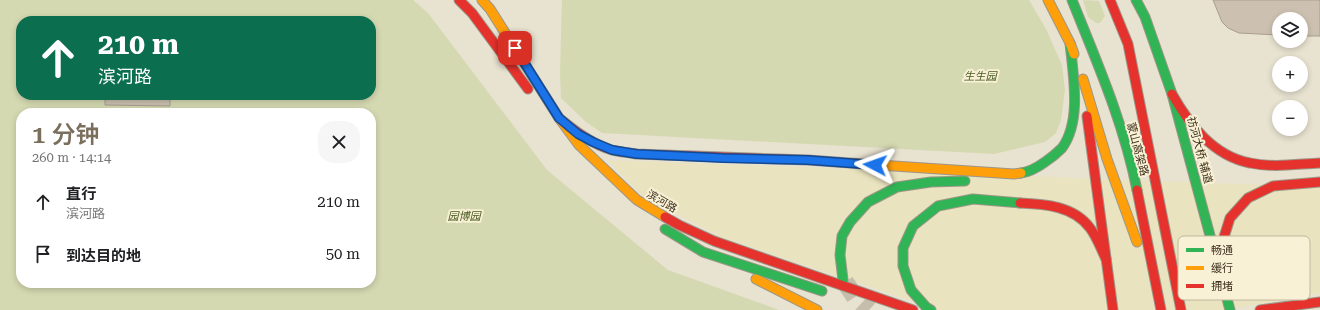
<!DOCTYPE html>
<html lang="zh">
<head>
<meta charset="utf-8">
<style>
  :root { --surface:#fff; --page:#f6f6f6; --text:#202124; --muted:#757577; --accent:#7a6e5c }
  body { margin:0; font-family:"Roboto Serif","Noto Sans SC",serif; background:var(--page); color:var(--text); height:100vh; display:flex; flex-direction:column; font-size:15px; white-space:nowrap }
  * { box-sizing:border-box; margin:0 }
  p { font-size:13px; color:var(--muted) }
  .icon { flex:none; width:22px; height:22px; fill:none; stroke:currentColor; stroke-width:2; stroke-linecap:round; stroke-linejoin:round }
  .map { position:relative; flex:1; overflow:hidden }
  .details { position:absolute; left:16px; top:108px; width:360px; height:180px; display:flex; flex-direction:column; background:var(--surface); border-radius:16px; box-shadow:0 2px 6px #0003 }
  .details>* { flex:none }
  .hud { position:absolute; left:16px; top:16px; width:360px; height:84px; border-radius:16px; box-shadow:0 2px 6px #0003; background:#0b6e4f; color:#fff; overflow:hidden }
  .fabs { position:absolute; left:1272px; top:12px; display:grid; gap:8px }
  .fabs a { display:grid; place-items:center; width:36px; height:36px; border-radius:50%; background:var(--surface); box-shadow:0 2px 6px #0003; font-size:20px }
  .pin { position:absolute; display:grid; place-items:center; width:34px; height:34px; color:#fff; margin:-17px; border-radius:8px; box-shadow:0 2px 6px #0006 }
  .me { position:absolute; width:44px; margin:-22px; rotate:274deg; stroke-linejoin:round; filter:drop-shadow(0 0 3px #0008) }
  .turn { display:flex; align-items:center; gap:14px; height:84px; padding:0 16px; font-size:18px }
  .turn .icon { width:52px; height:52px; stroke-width:2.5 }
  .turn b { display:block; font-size:28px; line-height:34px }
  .round { display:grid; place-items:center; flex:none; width:42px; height:42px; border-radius:16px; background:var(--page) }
  .overview { display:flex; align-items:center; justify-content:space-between; height:68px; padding:0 16px }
  h1 { font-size:24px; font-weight:600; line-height:30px; color:var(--accent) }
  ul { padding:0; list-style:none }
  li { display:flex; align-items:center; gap:12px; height:52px; padding:0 16px }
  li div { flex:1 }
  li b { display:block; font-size:15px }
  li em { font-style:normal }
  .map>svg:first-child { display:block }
</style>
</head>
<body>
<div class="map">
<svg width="1320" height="310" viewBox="0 0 1320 310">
  <rect width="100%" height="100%" fill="#e8e2d0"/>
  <polygon fill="#e9e3bf" points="607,160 1320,187 1320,293 1228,310 940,310 721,237 643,196"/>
  <g fill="#d5d9b1" fill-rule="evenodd">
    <path d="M0 0H413L428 13 547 170 668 270 779 310H0ZM21 21H371V95H21ZM21 113H371V283H21Z"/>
    <polygon points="562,0 1029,0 1046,29 1062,65 1065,90 1061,120 1056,133 1045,142 994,154 602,133 586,122 561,98 560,72"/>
    <polygon points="1083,0 1099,1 1105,16 1100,23 1096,23 1088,17"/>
  </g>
  <g fill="#ccc1b0" stroke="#a99e8e">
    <polygon points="1213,0 1320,0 1320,36 1301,36 1301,19 1279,19 1279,35 1239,33 1228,28 1222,22"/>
    <polygon points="105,95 170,95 170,106 105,105"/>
  </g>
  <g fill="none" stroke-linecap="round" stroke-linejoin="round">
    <polyline stroke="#c6beac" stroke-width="18" stroke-dasharray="18 9" stroke-linecap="butt" points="845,282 855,297 869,310"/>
    <g stroke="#9d9688" stroke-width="11">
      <g id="fast">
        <path d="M1072 0C1097 62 1124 124 1137 190"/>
        <polyline points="1136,0 1145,17 1172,94 1230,310"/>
        <path d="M1021 173C1030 172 1038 167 1045 162 1051 158 1057 153 1062 148 1082 121 1073 74 1070 43"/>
        <polyline points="665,229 703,252 822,291"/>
        <polyline points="843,280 840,255 842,236 850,222 868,202 897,187 931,182 965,181"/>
        <polyline points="931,310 926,307 911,290 903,266 903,248 913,226 938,206 973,199 1020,203"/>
      </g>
    </g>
    <g stroke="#9d9688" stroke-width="11">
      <g id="slow">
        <polyline points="482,0 490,9 559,118 579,145 637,200 665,217"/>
        <polyline points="1048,0 1070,43 1074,54"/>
        <polyline points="1083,79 1107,159 1137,242"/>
        <polyline points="864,164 1014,174 1021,173"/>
        <polyline points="756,279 817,310"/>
      </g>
    </g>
    <g stroke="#9d9688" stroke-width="11">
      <g id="jam">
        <polyline points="459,0 472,13 528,89"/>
        <polyline points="1110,0 1128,44 1181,310"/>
        <path d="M1172 94C1189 124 1213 156 1250 163 1273 168 1297 164 1320 163"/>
        <polyline points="1087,116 1113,310"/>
        <path d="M559 118C575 131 592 144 612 150 620 152 629 153 637 154L808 160 864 164"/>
        <polyline points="1137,190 1161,310"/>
        <path d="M1020 203C1045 204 1074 206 1090 228 1097 237 1101 249 1106 259"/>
        <polyline points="665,217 679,225 714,241 913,310"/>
        <polyline points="1226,293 1224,237 1230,218 1248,198 1273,186 1320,182"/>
        <polyline points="1260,310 1320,302"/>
      </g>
    </g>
    <use href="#fast" stroke="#30b455" stroke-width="9"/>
    <use href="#slow" stroke="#ff9f0a" stroke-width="9"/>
    <use href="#jam" stroke="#e5322d" stroke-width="9"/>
  </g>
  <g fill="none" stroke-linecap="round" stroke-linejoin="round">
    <g stroke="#114b97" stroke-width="10">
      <polyline id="route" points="515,48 559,118 578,134 593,142 612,150 637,154 723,158 808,160 875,165"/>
    </g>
    <use href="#route" stroke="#1a73e8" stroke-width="7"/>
  </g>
  <g text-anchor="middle" stroke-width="4" stroke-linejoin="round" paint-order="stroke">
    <g font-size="11" font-style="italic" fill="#495c23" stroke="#f9f1d5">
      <text x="980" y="80">生生园</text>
      <text x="464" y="220">园博园</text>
    </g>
    <g font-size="11" fill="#3e301e" stroke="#f9f1d5">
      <text transform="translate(1138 149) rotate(75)" y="4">蒙山高架路</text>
      <text transform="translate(1200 150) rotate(75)" y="4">祊河大桥 辅道</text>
      <text transform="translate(662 201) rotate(30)" y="4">滨河路</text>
    </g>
  </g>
  <rect x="1178" y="236" width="132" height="64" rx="6" fill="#f9f1d5" stroke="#c1b79e" stroke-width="1"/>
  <rect x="1186" y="248" width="18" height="4" fill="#30b455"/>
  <rect x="1186" y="266" width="18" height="4" fill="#ff9f0a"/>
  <rect x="1186" y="284" width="18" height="4" fill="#e5322d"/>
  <g font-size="11" fill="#3e301e">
    <text x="1211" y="254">畅通</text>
    <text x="1211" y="272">缓行</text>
    <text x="1211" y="290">拥堵</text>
  </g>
</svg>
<div class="fabs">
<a><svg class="icon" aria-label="layers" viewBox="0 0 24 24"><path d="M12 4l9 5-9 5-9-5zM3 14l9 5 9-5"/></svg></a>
<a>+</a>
<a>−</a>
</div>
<div class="pin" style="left:515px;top:48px;background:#d93025"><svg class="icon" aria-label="arrive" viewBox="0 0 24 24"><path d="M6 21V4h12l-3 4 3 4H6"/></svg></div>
<svg class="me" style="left:875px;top:165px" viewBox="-20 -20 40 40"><path d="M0-17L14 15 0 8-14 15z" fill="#1a73e8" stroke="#fff" stroke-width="4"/></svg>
<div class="hud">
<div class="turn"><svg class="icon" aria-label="ahead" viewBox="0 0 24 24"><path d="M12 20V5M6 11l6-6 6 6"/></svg><div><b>210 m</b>滨河路</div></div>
</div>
<section class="details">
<div class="overview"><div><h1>1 分钟</h1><p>260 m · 14:14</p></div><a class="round"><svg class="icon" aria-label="close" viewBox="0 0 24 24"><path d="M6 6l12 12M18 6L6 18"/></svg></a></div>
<ul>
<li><svg class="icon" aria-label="ahead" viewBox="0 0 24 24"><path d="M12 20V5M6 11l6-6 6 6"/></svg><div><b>直行</b><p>滨河路</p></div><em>210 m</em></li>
<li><svg class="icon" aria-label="arrive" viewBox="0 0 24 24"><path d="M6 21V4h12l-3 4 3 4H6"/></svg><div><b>到达目的地</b></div><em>50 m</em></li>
</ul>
</section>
</div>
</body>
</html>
